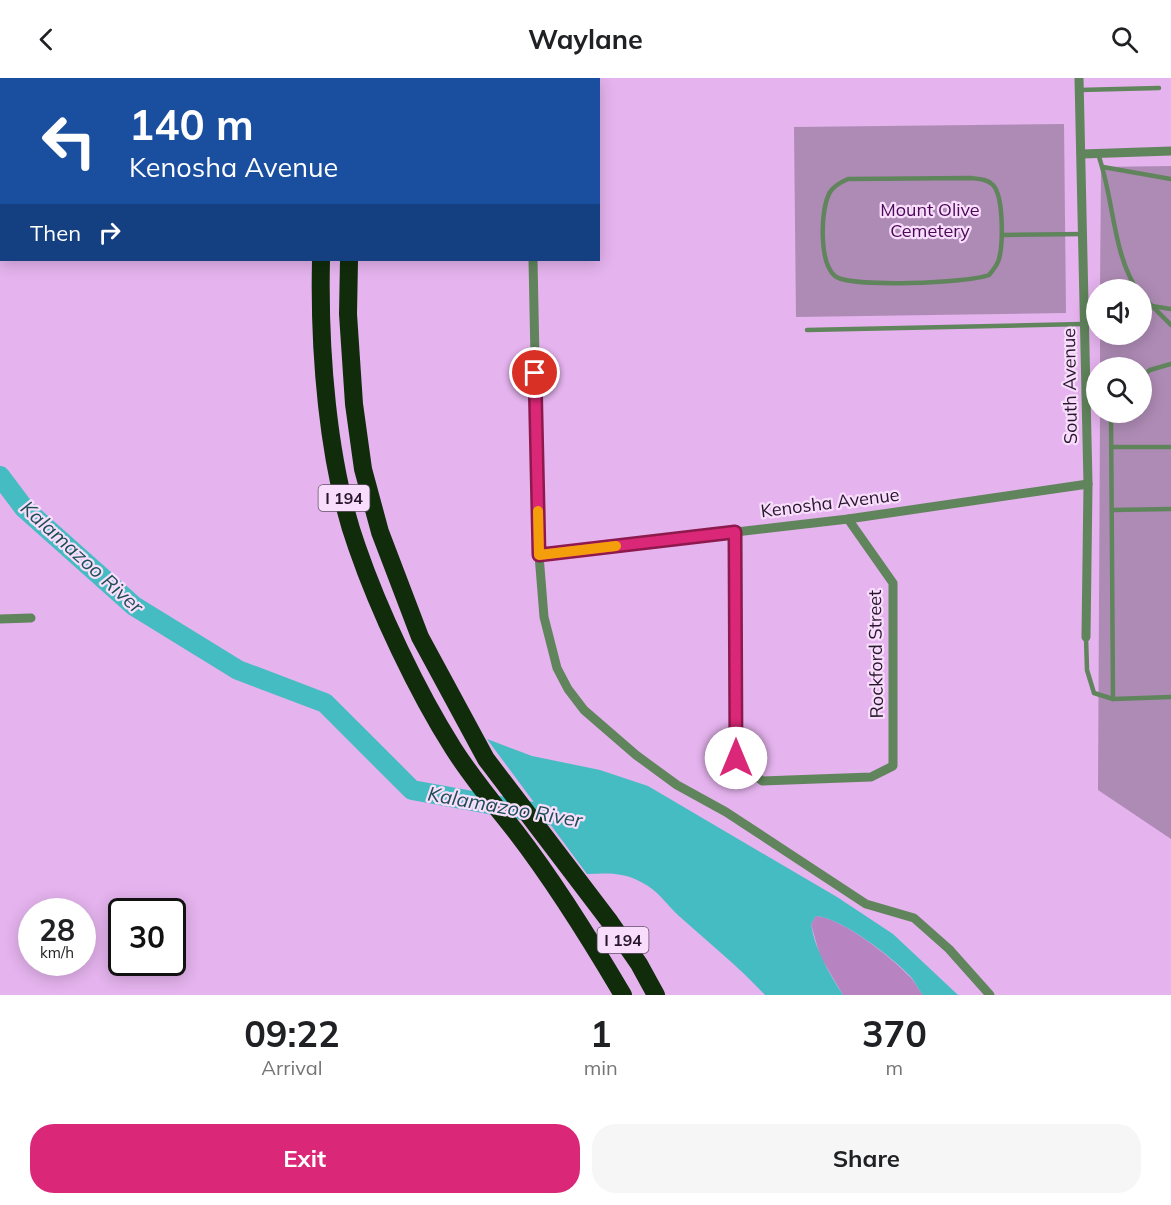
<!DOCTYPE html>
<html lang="en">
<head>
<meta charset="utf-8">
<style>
  :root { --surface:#fff; --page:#f6f6f6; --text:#202124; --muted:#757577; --accent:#db2777 }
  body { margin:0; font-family:Mulish,sans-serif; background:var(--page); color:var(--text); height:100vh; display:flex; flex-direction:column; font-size:22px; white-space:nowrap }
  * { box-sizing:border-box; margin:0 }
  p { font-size:20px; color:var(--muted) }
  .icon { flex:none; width:33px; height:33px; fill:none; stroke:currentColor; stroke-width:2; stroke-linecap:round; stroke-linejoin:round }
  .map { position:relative; height:917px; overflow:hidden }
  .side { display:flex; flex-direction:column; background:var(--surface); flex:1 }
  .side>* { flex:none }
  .guide { position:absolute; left:0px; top:0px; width:600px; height:183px; box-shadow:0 3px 15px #0003; background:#1a4fa0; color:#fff; overflow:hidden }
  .tools { position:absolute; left:1086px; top:201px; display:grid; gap:12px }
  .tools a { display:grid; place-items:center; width:66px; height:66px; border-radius:50%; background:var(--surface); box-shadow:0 3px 15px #0003; font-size:30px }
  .speed { position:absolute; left:18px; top:820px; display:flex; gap:12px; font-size:30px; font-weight:700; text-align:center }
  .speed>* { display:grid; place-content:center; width:78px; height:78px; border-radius:50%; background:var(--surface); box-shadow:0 3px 15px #0003; line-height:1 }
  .speed small { font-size:15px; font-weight:400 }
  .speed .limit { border:3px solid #111; border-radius:9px; background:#fff; color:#111 }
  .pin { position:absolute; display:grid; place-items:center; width:51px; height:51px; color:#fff; margin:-26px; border:3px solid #fff; border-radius:50%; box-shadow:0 2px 6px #0007 }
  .me { position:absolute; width:66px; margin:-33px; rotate:0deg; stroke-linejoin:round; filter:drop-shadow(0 0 4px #0008) }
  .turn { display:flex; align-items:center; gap:21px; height:126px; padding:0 30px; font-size:27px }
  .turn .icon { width:78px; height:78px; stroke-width:2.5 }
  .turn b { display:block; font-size:42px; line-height:51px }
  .then { display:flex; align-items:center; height:57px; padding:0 30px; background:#0003; gap:12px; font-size:22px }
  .eta { display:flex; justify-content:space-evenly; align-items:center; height:102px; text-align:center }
  .eta b { font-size:36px; font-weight:700; line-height:42px }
  .action { display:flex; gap:12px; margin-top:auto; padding:12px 30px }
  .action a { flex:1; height:69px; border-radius:24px; background:var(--accent); color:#fff; font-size:24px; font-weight:700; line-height:69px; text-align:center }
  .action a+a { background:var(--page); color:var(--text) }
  header { display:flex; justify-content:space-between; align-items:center; height:78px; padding:0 30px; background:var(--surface); font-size:27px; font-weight:700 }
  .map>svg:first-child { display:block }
</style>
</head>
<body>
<header><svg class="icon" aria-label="back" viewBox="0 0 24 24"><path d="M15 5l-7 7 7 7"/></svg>Waylane<svg class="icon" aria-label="search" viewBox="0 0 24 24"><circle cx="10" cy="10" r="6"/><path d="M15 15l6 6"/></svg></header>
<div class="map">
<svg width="1171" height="917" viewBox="0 0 1171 917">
  <rect width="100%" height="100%" fill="#e5b3ee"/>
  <g fill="#ae8bb5">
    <polygon points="1064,46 1066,235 796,239 794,49"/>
    <polygon points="1171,88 1171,761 1098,712 1100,335 1142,334 1142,290 1100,289 1100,257 1142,256 1142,212 1100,211 1101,89"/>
  </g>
  <path fill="#b784c1" d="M816 838C842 840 891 879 909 898 915 903 918 911 923 917H843L820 878 811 846Z"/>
  <g fill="#45bbc2">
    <polygon points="0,0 146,0 2,2 0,23"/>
    <path d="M487 661 532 678 600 692 648 708 837 819 893 856 958 917H923C918 911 915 903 910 898 892 879 842 840 816 838L811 846C815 872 829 895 843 917H765C738 888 708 864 679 838 665 825 659 813 641 804 624 794 606 795 587 796Z"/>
  </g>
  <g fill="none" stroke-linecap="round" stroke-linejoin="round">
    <polyline stroke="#45bbc2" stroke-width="20" points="0,398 24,430 134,528 238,592 325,625 412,712 566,740"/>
    <g stroke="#60845b" stroke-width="4.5">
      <polyline points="1079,12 1159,10"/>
      <path d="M1098 76C1114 120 1112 173 1137 212"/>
      <polyline points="1103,89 1171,101"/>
      <path d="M971 100C979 101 987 101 993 107 1004 119 1003 166 999 181 997 188 993 192 989 197 969 205 849 210 835 198 819 185 820 131 830 114 834 108 841 104 848 101Z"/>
      <polyline points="1002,157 1084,156"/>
      <polyline points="1142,218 1171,247"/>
      <polyline points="1152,228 1171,231"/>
      <polyline points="807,252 1083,246"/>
      <polyline points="1142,298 1150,292 1171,286"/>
      <polyline points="1111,334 1113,621"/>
      <polyline points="1111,369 1171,369"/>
      <polyline points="1112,432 1171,431"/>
      <polyline points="1086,559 1087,592 1094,615 1113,621 1171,619"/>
    </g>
    <g stroke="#60845b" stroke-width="9">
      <polyline points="1079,0 1088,406 1086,559"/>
      <polyline points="369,2 394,0"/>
      <polyline points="530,2 530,0"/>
      <polyline points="0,43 2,43"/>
      <polyline points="1082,76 1171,73"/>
      <polyline points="533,182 539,477 544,539 557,590 568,611 584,632 636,677 677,707 726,734 866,826 914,840 949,871 990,917"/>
      <polyline points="735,454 736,680 762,703 871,699 893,688 893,505 848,441"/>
      <polyline points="539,477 848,441 1088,406"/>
      <polyline points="0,541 31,540"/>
    </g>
    <g stroke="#102c0b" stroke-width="18">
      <polyline points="351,2 352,0"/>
      <path d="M321 182C319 270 327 385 357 469 379 533 417 613 453 670 472 700 494 726 516 754 556 806 590 861 623 917"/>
      <polyline points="349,182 348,236 354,326 363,391 380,454 420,559 486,681 610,844 639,886 656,917"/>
    </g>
    <polyline stroke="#102c0b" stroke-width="18" points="381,2 381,0"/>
  </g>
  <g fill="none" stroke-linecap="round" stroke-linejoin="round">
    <g stroke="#8e194d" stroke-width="15">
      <polyline id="route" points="535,295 539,477 735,454 736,680"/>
    </g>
    <use href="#route" stroke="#db2777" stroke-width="10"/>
    <polyline stroke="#f59e0b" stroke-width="10" points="538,433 539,477 616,468"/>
  </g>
  <g text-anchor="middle" stroke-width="4.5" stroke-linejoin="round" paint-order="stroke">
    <g fill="#f8defc" stroke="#66526a" stroke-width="1.5">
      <rect x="318.5" y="407" width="51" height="26" rx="4.5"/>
      <rect x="597.5" y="849" width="51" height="26" rx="4.5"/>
    </g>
    <g font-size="16" font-weight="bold" fill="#28162c">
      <text x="344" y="426">I 194</text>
      <text x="623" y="868">I 194</text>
    </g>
    <g font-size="18" fill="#4b0856" stroke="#f8defc">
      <text x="930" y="138">Mount Olive<tspan x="930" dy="21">Cemetery</tspan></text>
    </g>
    <g font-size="18" fill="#28162c" stroke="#f8defc">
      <text transform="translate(1070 308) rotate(-91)" y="6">South Avenue</text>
      <text transform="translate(830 425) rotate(-7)" y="6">Kenosha Avenue</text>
      <text transform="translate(876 576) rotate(-91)" y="6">Rockford Street</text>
    </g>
    <g font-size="20" font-style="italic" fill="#1c4f52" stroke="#f8defc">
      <text transform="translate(82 479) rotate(42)" y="7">Kalamazoo River</text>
      <text transform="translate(505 729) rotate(10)" y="7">Kalamazoo River</text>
    </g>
  </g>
</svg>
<div class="tools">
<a><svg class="icon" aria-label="sound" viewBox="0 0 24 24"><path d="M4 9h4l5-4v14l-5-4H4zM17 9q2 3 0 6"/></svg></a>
<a><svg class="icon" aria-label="search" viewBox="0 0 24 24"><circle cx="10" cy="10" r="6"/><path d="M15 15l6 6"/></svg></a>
</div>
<div class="speed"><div>28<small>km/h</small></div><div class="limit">30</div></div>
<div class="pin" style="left:535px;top:295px;background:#d93025"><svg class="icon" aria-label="arrive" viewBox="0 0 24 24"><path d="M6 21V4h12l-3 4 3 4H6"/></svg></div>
<svg class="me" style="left:736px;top:680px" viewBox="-20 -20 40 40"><circle r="19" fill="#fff"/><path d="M0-13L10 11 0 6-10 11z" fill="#db2777"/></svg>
<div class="guide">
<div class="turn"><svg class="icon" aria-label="left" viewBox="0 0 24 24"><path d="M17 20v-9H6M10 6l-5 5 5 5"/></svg><div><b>140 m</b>Kenosha Avenue</div></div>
<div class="then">Then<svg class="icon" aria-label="right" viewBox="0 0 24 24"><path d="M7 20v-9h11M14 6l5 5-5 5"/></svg></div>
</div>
</div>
<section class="side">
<div class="eta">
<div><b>09:22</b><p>Arrival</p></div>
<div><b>1</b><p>min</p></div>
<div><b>370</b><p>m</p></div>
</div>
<div class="action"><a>Exit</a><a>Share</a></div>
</section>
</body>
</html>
